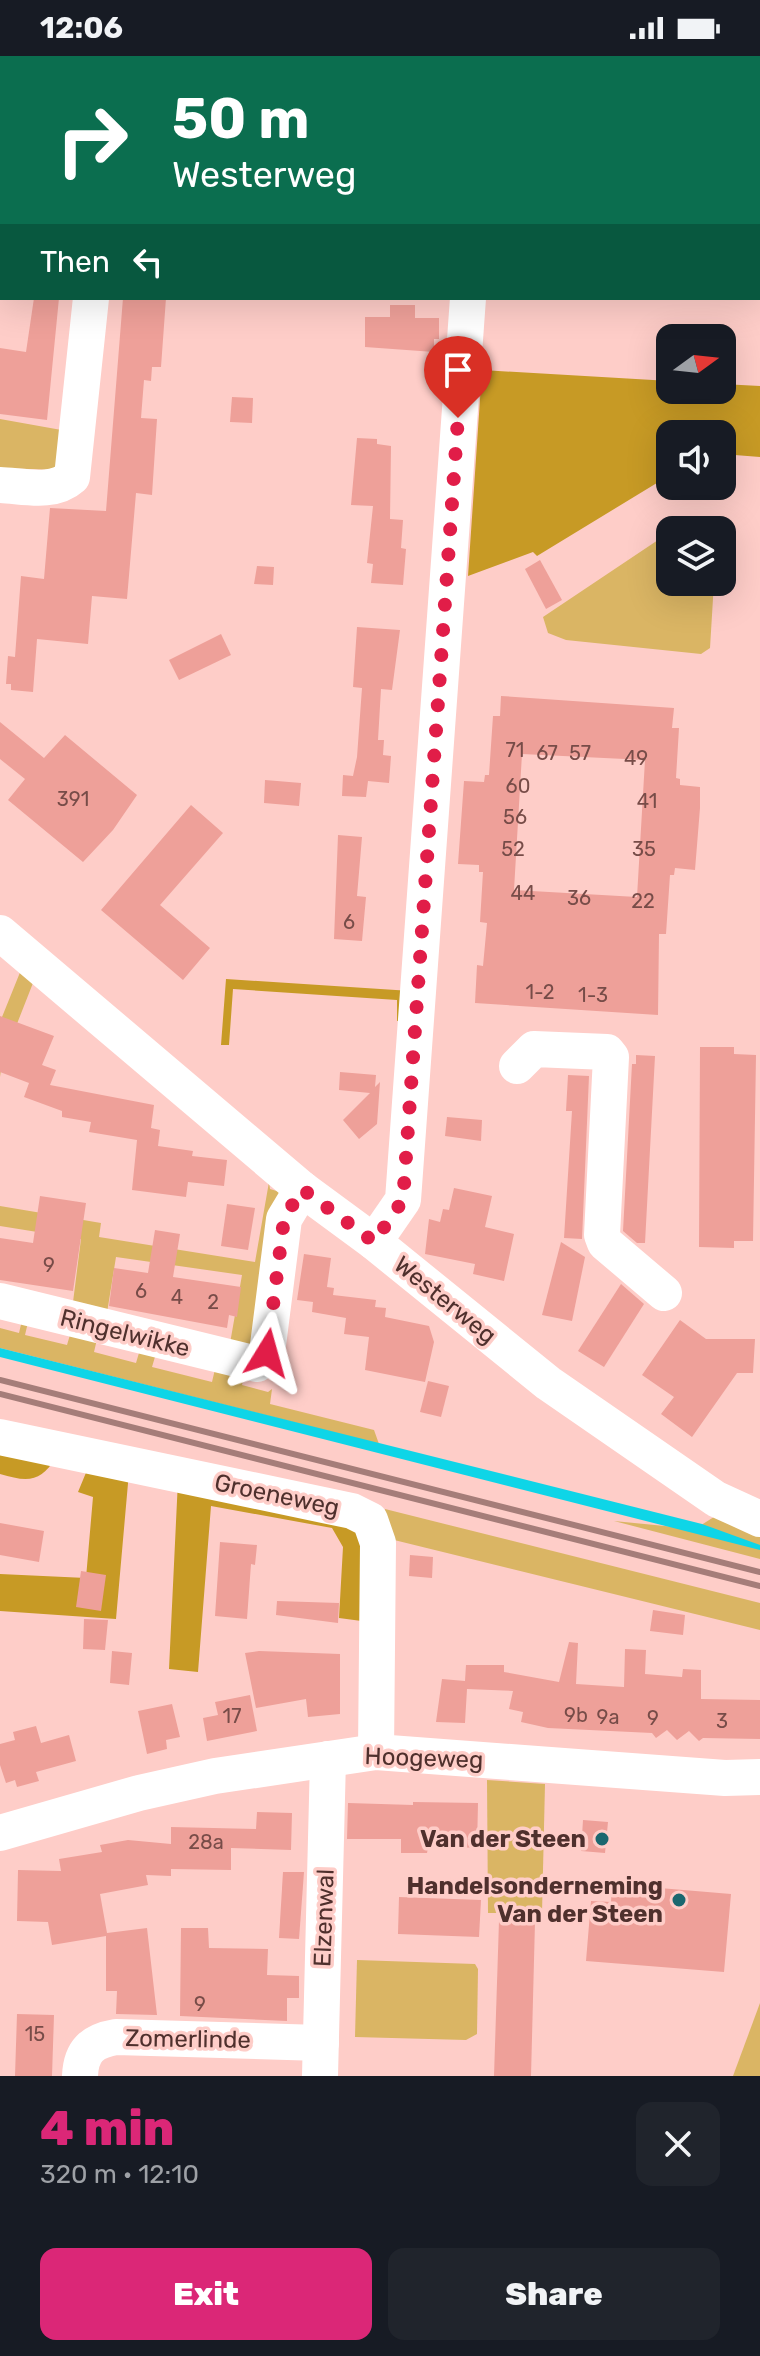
<!DOCTYPE html>
<html lang="en">
<head>
<meta charset="utf-8">
<style>
  :root { --surface:#171b24; --page:#20242c; --text:#f1f3f6; --muted:#9ea1a6; --accent:#db2777 }
  body { margin:0; font-family:Rubik,sans-serif; background:var(--page); color:var(--text); height:100vh; display:flex; flex-direction:column; font-size:30px; white-space:nowrap }
  * { box-sizing:border-box; margin:0 }
  p { font-size:26px; color:var(--muted) }
  .icon { flex:none; width:44px; height:44px; fill:none; stroke:currentColor; stroke-width:2; stroke-linecap:round; stroke-linejoin:round }
  .map { position:relative; height:2020px; overflow:hidden }
  .details { display:flex; flex-direction:column; background:var(--surface); flex:1 }
  .details>* { flex:none }
  .banner { position:absolute; left:0px; top:0px; width:760px; height:244px; box-shadow:0 8px 32px #0002; background:#0b6e4f; color:#fff; overflow:hidden }
  .needle { width:52px; rotate:75deg }
  .buttons { position:absolute; left:656px; top:268px; display:grid; gap:16px }
  .buttons a { display:grid; place-items:center; width:80px; height:80px; border-radius:16px; background:var(--surface); box-shadow:0 8px 32px #0002; font-size:40px }
  .pin { position:absolute; display:grid; place-items:center; width:68px; height:68px; color:#fff; margin:-82px -34px; border-radius:50% 50% 50% 0; rotate:-45deg; box-shadow:0 0 8px #0007 }
  .pin .icon { rotate:45deg }
  .me { position:absolute; width:88px; margin:-44px; rotate:8deg; stroke-linejoin:round; filter:drop-shadow(0 0 6px #0008) }
  .turn { display:flex; align-items:center; gap:28px; height:168px; padding:0 40px; font-size:36px }
  .turn .icon { width:104px; height:104px; stroke-width:2.5 }
  .turn b { display:block; font-size:56px; line-height:68px }
  .then { display:flex; align-items:center; height:76px; padding:0 40px; background:#0003; gap:16px; font-size:30px }
  .round { display:grid; place-items:center; flex:none; width:84px; height:84px; border-radius:16px; background:var(--page) }
  .summary { display:flex; align-items:center; justify-content:space-between; height:136px; padding:0 40px }
  h1 { font-size:48px; font-weight:800; line-height:60px; color:var(--accent) }
  .action { display:flex; gap:16px; margin-top:auto; padding:16px 40px }
  .action a { flex:1; height:92px; border-radius:16px; background:var(--accent); color:#fff; font-size:32px; font-weight:800; line-height:92px; text-align:center }
  .action a+a { background:var(--page); color:var(--text) }
  .status { display:flex; justify-content:space-between; align-items:center; height:56px; padding:0 40px; background:var(--surface); direction:ltr }
  .status svg { height:22px; fill:currentColor }
  .map>svg:first-child { display:block }
</style>
</head>
<body>
<div class="status"><b>12:06</b><svg viewBox="0 0 49 12"><path d="M0 12V9h3v3zM5 12V6h3v6zM10 12V3h3v9zM15 12V0h3v12zM26 1h20v11H26zM47 4h2v5h-2z"/></svg></div>
<div class="map">
<svg width="760" height="2020" viewBox="0 0 760 2020">
  <rect width="100%" height="100%" fill="#fecdc8"/>
  <g fill="#dab564">
    <polygon points="0,363 67,375 57,414 0,412"/>
    <polygon points="670,476 670,526 714,526 710,592 701,598 566,584 548,577 543,561"/>
    <polygon points="23,909 33,927 2,1006 0,1021 0,966"/>
    <polygon points="269,1126 270,1133 280,1136 253,1291 229,1293 242,1219 116,1201 106,1263 72,1254 81,1183 0,1170 0,1150 101,1167 99,1181 255,1206"/>
    <polygon points="23,1260 29,1262 25,1279 67,1289 72,1272 98,1279 94,1296 136,1307 141,1290 157,1294 152,1311 212,1326 216,1309 245,1316 242,1329 268,1336 272,1333 270,1348 374,1374 379,1388 0,1292 0,1272 19,1277"/>
    <polygon points="385,1453 760,1547 760,1574 386,1482"/>
    <polygon points="717,1459 760,1477 760,1503 614,1465 695,1473"/>
    <polygon points="487,1724 545,1728 542,1857 488,1857"/>
    <polygon points="357,1904 475,1908 478,1913 477,1978 466,1984 355,1981"/>
    <polygon points="760,1947 760,2020 733,2020"/>
  </g>
  <g fill="#c79a25">
    <polygon points="482,314 670,325 670,334 722,334 722,328 760,330 760,401 722,398 722,378 670,378 670,419 537,500 533,496 468,520"/>
    <polygon points="226,923 411,935 401,965 397,965 397,944 233,933 229,989 221,989"/>
    <path d="M0 1389 56 1401C41 1427 27 1426 0 1418Z"/>
    <polygon points="90,1407 129,1416 116,1563 0,1555 0,1518 86,1522 93,1441 78,1436"/>
    <polygon points="178,1424 346,1460 373,1483 369,1566 339,1562 343,1491 332,1472 211,1450 198,1616 169,1613"/>
  </g>
  <polygon fill="#0ed5e7" points="0,1292 702,1468 760,1489 760,1494 0,1301"/>
  <g fill="#eea099" fill-rule="evenodd">
    <polygon points="34,242 59,242 47,364 0,358 0,292 26,296"/>
    <polygon points="123,242 166,242 161,311 152,311 151,325 144,324 141,362 157,363 152,439 136,437 127,543 92,540 88,588 37,583 33,636 11,634 11,628 6,628 8,600 15,601 21,520 44,523 50,452 106,455"/>
    <polygon points="390,249 415,249 415,262 439,262 439,283 434,283 434,296 365,291 365,261 390,261"/>
    <polygon points="232,341 253,342 252,367 230,366"/>
    <polygon points="357,382 377,383 377,388 391,390 390,463 403,464 401,492 406,493 403,529 371,527 373,508 367,507 373,450 351,449"/>
    <polygon points="540,504 562,544 546,553 525,513"/>
    <polygon points="257,510 274,511 273,529 254,528"/>
    <polygon points="357,571 400,574 392,634 381,633 378,684 384,684 383,699 391,700 389,727 368,725 366,741 342,740 343,719 353,720 357,701 362,632 353,631"/>
    <polygon points="221,578 231,599 179,624 169,604"/>
    <path d="M501 640 674 652 672 672H679L676 722 680 723V729L700 731V752L695 814 675 812 674 819H670L666 878H659L658 959 475 947 477 909 483 910 487 867 480 866 483 816H479V809L458 808 464 725 484 726 485 719H489L493 660H500ZM522 698 645 704 637 841 514 834Z"/>
    <polygon points="0,666 44,702 65,679 137,739 113,774 83,806 8,744 25,723 0,703"/>
    <polygon points="265,724 301,727 299,750 264,747"/>
    <polygon points="191,749 223,777 160,849 210,892 183,924 101,854"/>
    <polygon points="338,779 362,781 357,840 366,841 362,885 334,883"/>
    <polygon points="0,960 54,980 42,1009 56,1014 50,1029 154,1049 151,1072 160,1074 158,1090 193,1095 192,1100 227,1104 224,1130 188,1126 186,1141 132,1134 137,1084 89,1076 91,1066 62,1061 62,1055 24,1041 29,1027 0,1016"/>
    <polygon points="700,991 734,991 734,998 756,999 753,1185 734,1185 734,1192 699,1191"/>
    <polygon points="636,999 655,1000 645,1187 637,1187 623,1175 632,1008 636,1008"/>
    <polygon points="340,1016 376,1019 375,1031 380,1026 377,1068 359,1083 343,1064 370,1037 339,1034"/>
    <polygon points="568,1019 589,1020 582,1183 564,1182 572,1055 566,1055"/>
    <polygon points="447,1061 482,1064 481,1085 445,1080"/>
    <polygon points="454,1132 492,1140 485,1171 514,1178 504,1225 473,1218 475,1208 425,1198 429,1163 440,1166 443,1153 449,1154"/>
    <polygon points="40,1140 86,1147 73,1235 0,1224 0,1182 33,1187"/>
    <polygon points="227,1148 255,1152 248,1194 221,1190"/>
    <polygon points="155,1174 180,1178 173,1221 241,1231 237,1261 229,1259 227,1272 109,1250 114,1212 148,1217"/>
    <polygon points="561,1186 585,1201 572,1265 542,1259"/>
    <polygon points="304,1198 331,1202 327,1231 334,1232 333,1239 376,1244 375,1251 386,1252 385,1261 429,1270 434,1286 425,1326 365,1314 369,1281 344,1278 346,1262 312,1256 313,1246 297,1244"/>
    <polygon points="621,1228 644,1248 604,1311 578,1295"/>
    <polygon points="680,1264 706,1283 755,1283 753,1317 737,1317 692,1381 661,1358 674,1341 642,1319"/>
    <polygon points="428,1325 449,1330 441,1361 420,1356"/>
    <polygon points="0,1467 44,1475 39,1506 0,1499"/>
    <polygon points="220,1486 257,1489 255,1509 251,1508 247,1563 215,1560"/>
    <polygon points="410,1499 433,1501 432,1522 409,1520"/>
    <polygon points="81,1515 106,1519 101,1555 76,1551"/>
    <polygon points="277,1545 339,1547 338,1567 276,1559"/>
    <polygon points="653,1554 685,1559 683,1579 650,1575"/>
    <polygon points="84,1563 108,1564 105,1594 83,1593"/>
    <polygon points="569,1586 578,1587 576,1628 624,1631 625,1593 646,1594 645,1618 682,1621 683,1613 701,1614 701,1643 760,1644 760,1683 703,1682 699,1685 689,1675 677,1684 667,1674 656,1682 652,1677 548,1672 521,1666 523,1656 509,1653 513,1635 467,1633 465,1667 436,1666 442,1623 465,1625 466,1609 504,1609 504,1616 559,1626"/>
    <polygon points="112,1595 132,1597 129,1629 110,1627"/>
    <polygon points="259,1595 340,1598 340,1658 308,1661 306,1643 256,1652 245,1597"/>
    <polygon points="250,1639 257,1675 207,1685 203,1662 218,1659 215,1646"/>
    <polygon points="172,1648 180,1681 166,1684 167,1693 147,1698 138,1655"/>
    <polygon points="36,1670 41,1687 69,1679 76,1705 36,1716 39,1725 17,1731 15,1724 6,1727 0,1709 0,1688 15,1684 13,1676"/>
    <polygon points="413,1746 478,1747 477,1792 438,1790 428,1792 427,1797 401,1797 401,1783 347,1783 348,1747 413,1749"/>
    <polygon points="257,1756 292,1757 291,1794 231,1792 231,1814 171,1813 171,1820 146,1819 148,1829 100,1838 107,1877 147,1872 157,1959 116,1958 117,1935 106,1935 106,1880 52,1889 48,1866 17,1865 18,1814 61,1815 59,1803 102,1796 100,1789 128,1784 171,1788 171,1771 256,1773"/>
    <polygon points="583,1764 608,1766 605,1797 581,1795"/>
    <polygon points="283,1816 304,1816 299,1883 279,1882"/>
    <polygon points="612,1828 731,1838 724,1916 586,1905 591,1845 611,1846"/>
    <polygon points="399,1841 481,1844 479,1881 398,1878"/>
    <polygon points="499,1865 535,1866 531,2020 494,2020"/>
    <polygon points="181,1872 208,1872 209,1892 268,1893 267,1919 299,1920 299,1942 287,1942 287,1965 180,1960"/>
    <polygon points="17,1958 54,1959 52,2020 15,2020"/>
  </g>
  <g fill="none" stroke-linecap="round" stroke-linejoin="round">
    <g stroke="#fff" stroke-width="36">
      <polyline points="44,2 44,0"/>
      <polyline points="485,2 485,0"/>
      <polyline points="0,19 2,20"/>
      <path d="M0 429C24 430 53 438 72 421L91 242"/>
      <polyline points="0,877 302,1133 374,1186 548,1327 716,1443 760,1463"/>
      <polyline points="517,1010 534,993 607,996 611,1001 602,1179 605,1187 664,1237"/>
      <polyline points="374,1186 403,1144 468,242"/>
      <polyline points="0,1245 257,1308 267,1297 284,1163 302,1133"/>
      <polyline points="0,1381 352,1455 370,1464 378,1487 376,1696"/>
      <polyline points="0,1777 139,1737 215,1720 376,1696 725,1722 760,1721"/>
      <path d="M80 2020C81 1995 92 1985 116 1981L321 1987"/>
      <polyline points="320,2020 328,1703"/>
    </g>
    <g stroke="#a57d79" stroke-width="6">
      <polyline points="0,1324 760,1516"/>
      <polyline points="0,1338 760,1530"/>
    </g>
  </g>
  <g fill="none" stroke-linecap="round" stroke-linejoin="round">
    <polyline stroke="#e11d48" stroke-width="14" stroke-dasharray="0 25.2" points="267,1297 284,1163 302,1133 374,1186 403,1144 458,362"/>
  </g>
  <g fill="#1b676f" stroke="#fecdc8" stroke-width="3">
    <circle cx="602" cy="1783" r="8"/>
    <circle cx="679" cy="1844" r="8"/>
  </g>
  <g text-anchor="middle" stroke-width="7" stroke-linejoin="round" paint-order="stroke">
    <g font-size="20" fill="#774c48">
      <text x="515" y="701">71</text>
      <text x="547" y="704">67</text>
      <text x="580" y="704">57</text>
      <text x="636" y="709">49</text>
      <text x="518" y="737">60</text>
      <text x="73" y="750">391</text>
      <text x="647" y="752">41</text>
      <text x="515" y="768">56</text>
      <text x="513" y="800">52</text>
      <text x="644" y="800">35</text>
      <text x="523" y="844">44</text>
      <text x="579" y="849">36</text>
      <text x="643" y="852">22</text>
      <text x="349" y="873">6</text>
      <text x="540" y="943">1-2</text>
      <text x="593" y="946">1-3</text>
      <text x="49" y="1216">9</text>
      <text x="141" y="1242">6</text>
      <text x="177" y="1248">4</text>
      <text x="213" y="1253">2</text>
      <text x="576" y="1666">9b</text>
      <text x="232" y="1667">17</text>
      <text x="608" y="1668">9a</text>
      <text x="653" y="1669">9</text>
      <text x="722" y="1672">3</text>
      <text x="206" y="1793">28a</text>
      <text x="200" y="1955">9</text>
      <text x="35" y="1985">15</text>
    </g>
    <g font-size="24" fill="#4f302d" stroke="#fecdc8">
      <text transform="translate(445 1244) rotate(39)" y="8">Westerweg</text>
      <text transform="translate(125 1277) rotate(14)" y="8">Ringelwikke</text>
      <text transform="translate(277 1439) rotate(12)" y="8">Groeneweg</text>
      <text transform="translate(424 1702) rotate(2)" y="8">Hoogeweg</text>
      <text transform="translate(324 1862) rotate(-88)" y="8">Elzenwal</text>
      <text transform="translate(188 1983) rotate(1)" y="8">Zomerlinde</text>
    </g>
    <g font-size="24" font-weight="bold" fill="#4f302d" stroke="#fecdc8" text-anchor="end">
      <text x="586" y="1791">Van der Steen</text>
      <text x="663" y="1838">Handelsonderneming<tspan x="663" dy="28">Van der Steen</tspan></text>
    </g>
  </g>
</svg>
<div class="buttons">
<a><svg class="needle" viewBox="-14 -14 28 28"><path d="M0-13l5 13h-10z" fill="#e53935"/><path d="M0 13l5-13h-10z" fill="#9ea1a6"/></svg></a>
<a><svg class="icon" aria-label="sound" viewBox="0 0 24 24"><path d="M4 9h4l5-4v14l-5-4H4zM17 9q2 3 0 6"/></svg></a>
<a><svg class="icon" aria-label="layers" viewBox="0 0 24 24"><path d="M12 4l9 5-9 5-9-5zM3 14l9 5 9-5"/></svg></a>
</div>
<div class="pin" style="left:458px;top:362px;background:#d93025"><svg class="icon" aria-label="arrive" viewBox="0 0 24 24"><path d="M6 21V4h12l-3 4 3 4H6"/></svg></div>
<svg class="me" style="left:267px;top:1297px" viewBox="-20 -20 40 40"><path d="M0-17L14 15 0 8-14 15z" fill="#e11d48" stroke="#fff" stroke-width="4"/></svg>
<div class="banner">
<div class="turn"><svg class="icon" aria-label="right" viewBox="0 0 24 24"><path d="M7 20v-9h11M14 6l5 5-5 5"/></svg><div><b>50 m</b>Westerweg</div></div>
<div class="then">Then<svg class="icon" aria-label="left" viewBox="0 0 24 24"><path d="M17 20v-9H6M10 6l-5 5 5 5"/></svg></div>
</div>
</div>
<section class="details">
<div class="summary"><div><h1>4 min</h1><p>320 m · 12:10</p></div><a class="round"><svg class="icon" aria-label="close" viewBox="0 0 24 24"><path d="M6 6l12 12M18 6L6 18"/></svg></a></div>
<div class="action"><a>Exit</a><a>Share</a></div>
</section>
</body>
</html>
